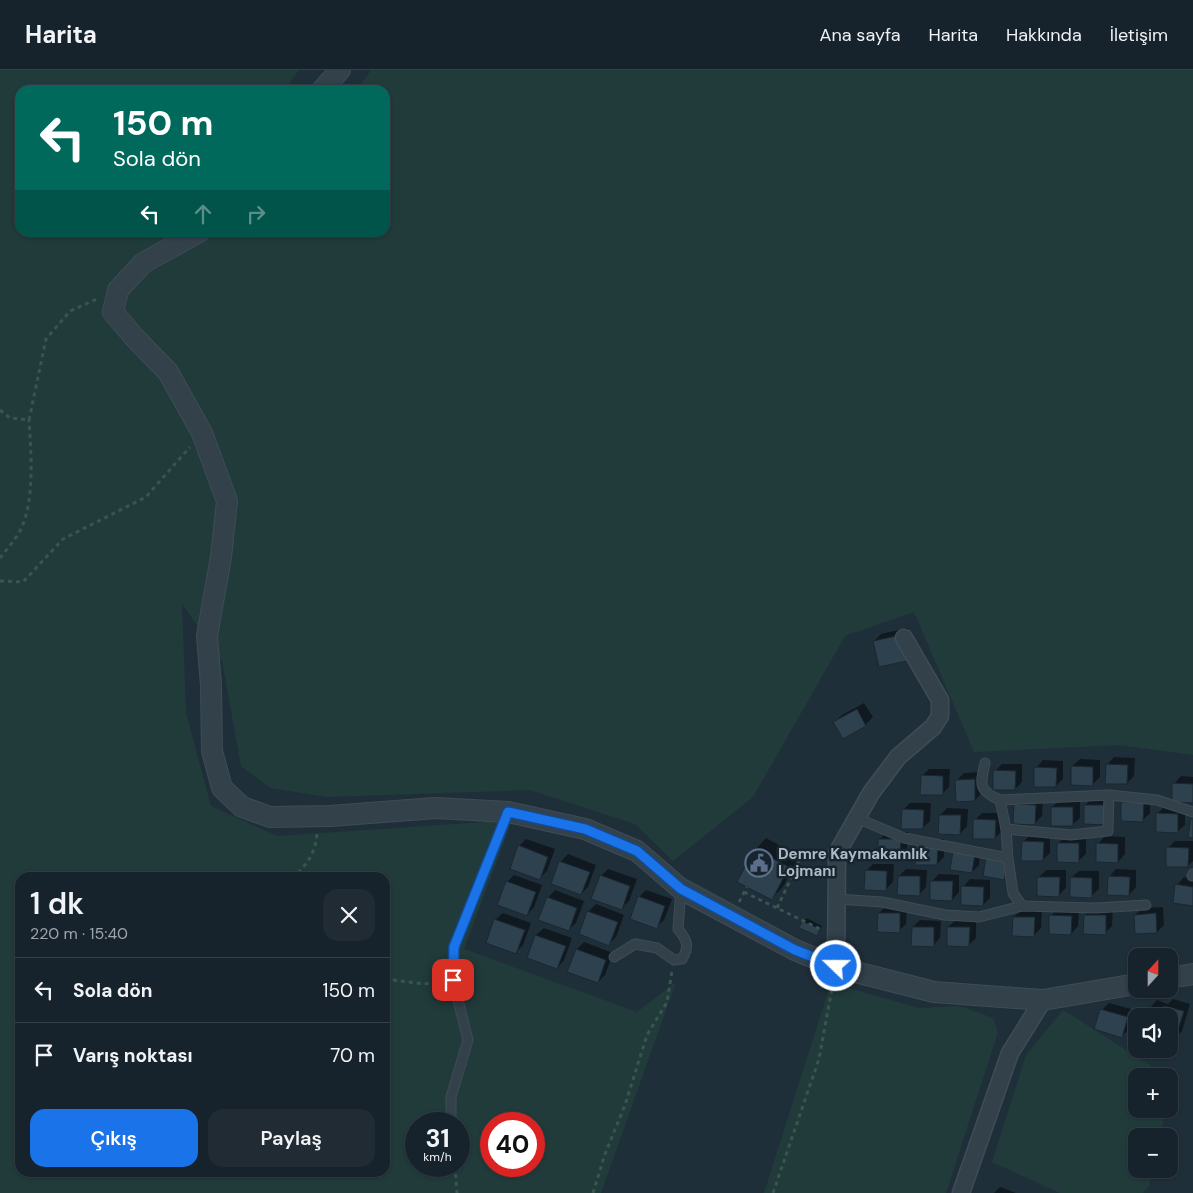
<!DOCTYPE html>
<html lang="tr">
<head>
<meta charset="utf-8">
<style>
  :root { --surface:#17232c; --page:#202b34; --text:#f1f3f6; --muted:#9ea4a9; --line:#364048; --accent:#1a73e8 }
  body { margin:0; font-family:"DM Sans",sans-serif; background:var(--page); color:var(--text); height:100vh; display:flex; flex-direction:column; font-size:19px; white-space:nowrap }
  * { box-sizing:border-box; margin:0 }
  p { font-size:16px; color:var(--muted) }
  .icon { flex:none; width:28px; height:28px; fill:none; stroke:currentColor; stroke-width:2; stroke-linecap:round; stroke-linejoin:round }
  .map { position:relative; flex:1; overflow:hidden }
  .details { position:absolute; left:15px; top:802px; width:375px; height:305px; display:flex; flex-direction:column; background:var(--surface); border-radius:15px; box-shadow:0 1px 4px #0004,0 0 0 1px var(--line) }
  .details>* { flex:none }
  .top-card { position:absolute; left:15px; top:15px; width:375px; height:152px; border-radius:15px; box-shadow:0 1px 4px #0004,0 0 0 1px var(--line); background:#00695c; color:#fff; overflow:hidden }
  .needle { width:32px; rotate:21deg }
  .controls { position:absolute; left:1128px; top:878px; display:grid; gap:10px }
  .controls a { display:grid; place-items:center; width:50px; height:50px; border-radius:10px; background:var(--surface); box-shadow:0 1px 4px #0004,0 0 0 1px var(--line); font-size:25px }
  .speed { position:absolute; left:405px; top:1042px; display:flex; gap:10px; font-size:25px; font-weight:700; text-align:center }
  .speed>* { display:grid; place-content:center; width:65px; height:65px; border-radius:50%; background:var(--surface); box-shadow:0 1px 4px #0004,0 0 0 1px var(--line); line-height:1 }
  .speed small { font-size:12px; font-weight:400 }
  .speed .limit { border:8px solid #d22; background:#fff; color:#111 }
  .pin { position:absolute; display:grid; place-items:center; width:42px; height:42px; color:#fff; margin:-21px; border-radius:10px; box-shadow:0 2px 8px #0006 }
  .me { position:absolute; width:55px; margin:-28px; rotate:292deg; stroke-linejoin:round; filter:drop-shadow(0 0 4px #0008) }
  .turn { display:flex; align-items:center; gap:18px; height:105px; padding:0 15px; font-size:22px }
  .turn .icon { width:65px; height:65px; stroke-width:2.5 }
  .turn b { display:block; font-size:35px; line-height:42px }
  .lanes { display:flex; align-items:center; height:48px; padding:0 15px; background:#0003; justify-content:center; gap:25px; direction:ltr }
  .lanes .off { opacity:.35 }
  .round { display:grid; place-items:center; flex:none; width:52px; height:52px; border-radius:15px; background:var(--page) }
  .head { display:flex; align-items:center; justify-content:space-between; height:85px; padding:0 15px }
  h1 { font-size:30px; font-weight:600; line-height:38px }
  .cta { display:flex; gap:10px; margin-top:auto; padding:10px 15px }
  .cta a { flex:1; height:58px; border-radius:15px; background:var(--accent); color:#fff; font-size:20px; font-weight:600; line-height:58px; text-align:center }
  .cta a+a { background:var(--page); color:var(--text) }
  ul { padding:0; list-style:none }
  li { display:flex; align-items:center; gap:15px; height:65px; padding:0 15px; border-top:1px solid var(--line) }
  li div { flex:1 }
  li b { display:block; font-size:19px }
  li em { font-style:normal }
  header { display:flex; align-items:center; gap:30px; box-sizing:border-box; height:70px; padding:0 25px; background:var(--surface); border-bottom:1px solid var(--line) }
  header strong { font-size:24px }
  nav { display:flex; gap:28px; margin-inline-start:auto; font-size:18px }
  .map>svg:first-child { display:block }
</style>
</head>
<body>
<header>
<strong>Harita</strong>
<nav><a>Ana sayfa</a><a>Harita</a><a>Hakkında</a><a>İletişim</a></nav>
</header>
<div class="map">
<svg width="1193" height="1123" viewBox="0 0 1193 1123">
  <rect width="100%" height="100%" fill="#1f2f3a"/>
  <g fill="#213b3a" fill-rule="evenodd">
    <path d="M0 0H299L285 20H20V162H385V20H357L371 0H1193V685L1120 675 974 682 914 542 845 566 753 727 673 791 635 754 530 720 327 727 270 718 241 696 222 591 182 534 186 643 211 736 277 766 512 750 464 879 637 942 676 912 601 1123H0ZM20 808H385V1102H20ZM416 1054H459V1096H416ZM491 1054H534V1096H491Z"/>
    <polygon points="687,808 800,870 795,880 681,819"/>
    <polygon points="849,918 919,938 960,936 993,948 998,962 946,1123 764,1123 829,919"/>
    <polygon points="1063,940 1167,1006 1136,1006 1136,1039 1166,1039 1160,1066 1136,1066 1136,1099 1153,1099 1149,1116 1143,1123 1060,1123 992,1092 1026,985"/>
  </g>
  <g fill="#0007">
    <polygon points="908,558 914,583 906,590 874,571 881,564"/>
    <polygon points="864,633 873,647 865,655 843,667 835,652 842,645"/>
    <polygon points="1114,687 1135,688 1134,706 1127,713 1107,695"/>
    <polygon points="1080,689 1100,690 1100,707 1092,715 1072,696"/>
    <polygon points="1043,690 1063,691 1063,709 1056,716 1036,698"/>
    <polygon points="1002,694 1022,694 1022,712 1015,719 995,701"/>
    <polygon points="929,699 950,699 949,717 942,724 922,706"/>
    <polygon points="982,702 982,723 975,730 957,710 964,703"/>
    <polygon points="1181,706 1193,707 1193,732 1174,714"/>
    <polygon points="1130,725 1150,726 1150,743 1142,751 1122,732"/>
    <polygon points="1022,728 1043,728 1042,746 1035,753 1015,735"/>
    <polygon points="1093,728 1113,729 1113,746 1085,735"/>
    <polygon points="1060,730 1080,730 1080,748 1072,755 1052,737"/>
    <polygon points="910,733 931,733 930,751 923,758 903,740"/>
    <polygon points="1165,736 1185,737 1185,755 1177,762 1157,744"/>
    <polygon points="947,738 968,739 967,756 960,764 940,745"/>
    <polygon points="982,743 1002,743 1002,761 995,768 975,750"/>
    <polygon points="887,762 908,762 907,780 900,787 880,769"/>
    <polygon points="1030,765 1050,765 1050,783 1043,790 1023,772"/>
    <polygon points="1066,766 1086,767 1086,784 1078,791 1058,773"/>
    <polygon points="1105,766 1125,767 1125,784 1118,792 1098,774"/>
    <polygon points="766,768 799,786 783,817 772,828 755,780"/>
    <polygon points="526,769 555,779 547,801 540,808 519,776"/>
    <polygon points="924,769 944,769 944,787 937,794 917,776"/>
    <polygon points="1175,771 1193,771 1193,791 1188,796 1168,778"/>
    <polygon points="961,774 981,777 979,795 972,802 954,781"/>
    <polygon points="994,780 1014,784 1011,801 1004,808 987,787"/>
    <polygon points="568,784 596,795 588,817 581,824 560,792"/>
    <polygon points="873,794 894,794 893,812 886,819 866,801"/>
    <polygon points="608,799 637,809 629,831 621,838 601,806"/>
    <polygon points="906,799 927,800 926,817 919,825 899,806"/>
    <polygon points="1116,799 1136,800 1136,817 1129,825 1109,807"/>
    <polygon points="1046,800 1066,800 1066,818 1059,825 1039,807"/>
    <polygon points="1079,801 1099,801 1099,819 1091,826 1071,808"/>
    <polygon points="939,804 959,805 959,822 952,830 932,811"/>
    <polygon points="514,805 542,815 534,837 527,845 507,812"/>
    <polygon points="1184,807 1193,809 1193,835 1177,815"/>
    <polygon points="970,809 990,810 990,828 983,835 963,817"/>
    <polygon points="555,820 584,831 576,853 568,860 548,828"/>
    <polygon points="646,820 672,829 664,850 656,857 639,827"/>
    <polygon points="596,834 624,845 616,867 609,874 588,842"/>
    <polygon points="886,836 907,837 906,854 899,861 879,843"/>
    <polygon points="1163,837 1164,855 1157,862 1136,863 1135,845 1143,838"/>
    <polygon points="1058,838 1079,839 1078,856 1071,864 1051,846"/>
    <polygon points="1092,838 1113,838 1112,856 1105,863 1085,845"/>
    <polygon points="1021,840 1042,840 1041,858 1034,865 1014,847"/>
    <polygon points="503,843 531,853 523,875 516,882 495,850"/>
    <polygon points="807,848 822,856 816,864 803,852"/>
    <polygon points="920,850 941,851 940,868 933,876 913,857"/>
    <polygon points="956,850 976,851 976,868 969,875 948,857"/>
    <polygon points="544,858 572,868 564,890 557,898 528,887 536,865"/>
    <polygon points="584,872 613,883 605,905 598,912 577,879"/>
    <polygon points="1173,929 1190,934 1182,961 1175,968 1169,966 1169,946 1148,946 1150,938 1157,930 1168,934"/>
    <polygon points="1109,933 1135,940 1129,959 1122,966 1102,940"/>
    <polygon points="1000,1117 1016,1123 994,1123"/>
  </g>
  <g fill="#2d414f" stroke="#1a2731">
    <polygon points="901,565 907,591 879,597 873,571"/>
    <polygon points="857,639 866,656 843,669 833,652"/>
    <polygon points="1106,694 1128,695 1127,714 1105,714"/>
    <polygon points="1071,696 1093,697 1093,716 1071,715"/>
    <polygon points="1034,697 1057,698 1056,717 1034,717"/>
    <polygon points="993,700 1016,701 1015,720 993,720"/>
    <polygon points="921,705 943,706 943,725 920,725"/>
    <polygon points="975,709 975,731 956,732 955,710"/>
    <polygon points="1172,713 1193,714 1193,733 1172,732"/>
    <polygon points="1121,732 1144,732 1143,752 1121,751"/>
    <polygon points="1014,734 1036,735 1035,755 1013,754"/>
    <polygon points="1084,735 1106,735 1106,755 1084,754"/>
    <rect x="1051" y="737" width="22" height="19"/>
    <polygon points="902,739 924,740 923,759 901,759"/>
    <polygon points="1156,743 1178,744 1178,763 1156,762"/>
    <polygon points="939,745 961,745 960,765 938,764"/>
    <polygon points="1191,748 1193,748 1193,768 1188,767"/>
    <polygon points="973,749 996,750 995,769 973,769"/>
    <polygon points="878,769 901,769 900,788 878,788"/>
    <polygon points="1022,771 1044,772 1043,791 1021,791"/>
    <polygon points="1057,773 1079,773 1079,793 1057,792"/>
    <polygon points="1096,773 1118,774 1118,793 1096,792"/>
    <polygon points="518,775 548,787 540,810 510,799"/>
    <polygon points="916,775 938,776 937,795 915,795"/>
    <polygon points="1166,777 1189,778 1188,797 1166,797"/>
    <polygon points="754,779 789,797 772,830 737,812"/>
    <polygon points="953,781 975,784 972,803 950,800"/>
    <polygon points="986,787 1008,791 1004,810 983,806"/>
    <polygon points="559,791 590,802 581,825 551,814"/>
    <polygon points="865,800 887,801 886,821 864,820"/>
    <polygon points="600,805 630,816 622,840 591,829"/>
    <polygon points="898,806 920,806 920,826 897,825"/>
    <polygon points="1108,806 1130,807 1129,826 1107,825"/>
    <polygon points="1037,807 1060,807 1059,827 1037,826"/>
    <polygon points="1070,807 1092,808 1092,828 1070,827"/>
    <polygon points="506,811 536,822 527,846 497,835"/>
    <polygon points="930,811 953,811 952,831 930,830"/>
    <polygon points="1175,814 1193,817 1193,836 1173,833"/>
    <polygon points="961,816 984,817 983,836 961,835"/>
    <polygon points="638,826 665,836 657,859 630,849"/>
    <polygon points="547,827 577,838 569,861 538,850"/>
    <polygon points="587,841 618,852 609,876 579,864"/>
    <polygon points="878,843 900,843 900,863 877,862"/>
    <polygon points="1156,843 1157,863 1135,864 1134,845"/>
    <polygon points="1049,845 1072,846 1071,865 1049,864"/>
    <polygon points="1084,845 1106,845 1106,865 1083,864"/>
    <polygon points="1013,847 1035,847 1034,867 1012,866"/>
    <polygon points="494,849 525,860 516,884 486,873"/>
    <polygon points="802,851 820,859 817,866 799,858"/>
    <polygon points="912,857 934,857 934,877 911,876"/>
    <polygon points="947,857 970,857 969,877 947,876"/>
    <polygon points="535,865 566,876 557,899 527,888"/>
    <polygon points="576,879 606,890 598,913 567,902"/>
    <polygon points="1164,936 1184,941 1175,970 1169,968 1169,946 1146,946 1149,937 1163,941"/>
    <polygon points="1100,939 1128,947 1122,968 1094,959"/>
  </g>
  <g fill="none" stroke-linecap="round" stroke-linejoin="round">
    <g stroke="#3f4c57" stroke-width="11">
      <g id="service">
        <path d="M985 693C980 715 978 720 1000 730"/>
        <polyline points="857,748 904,768 1008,788"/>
        <polyline points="1006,759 1071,765 1108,761 1109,725"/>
        <polyline points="1192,806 1193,804"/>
        <polyline points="837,829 882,832 945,845 979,847 1022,836 1095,838 1146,835"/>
        <polyline points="1022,836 1013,823 1008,788 1006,759 1000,730 1109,725 1157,730 1193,742"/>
        <path d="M614 887 635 874 657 878 674 890 682 889C690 876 687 870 678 859L681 819"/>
        <polyline points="451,1049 451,1027 468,970 453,910 454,877 508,742"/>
      </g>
    </g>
    <g stroke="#3f4c57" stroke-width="19">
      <g id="minor">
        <polyline points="836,897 837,783 871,723 898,687 933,657 940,646 940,630 904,568"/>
        <polyline points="961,1123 1010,983 1043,930"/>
      </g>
    </g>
    <g stroke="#3f4c57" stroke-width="22">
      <g id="tertiary">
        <polyline points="322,20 340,0"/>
        <polyline points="199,162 143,193 118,220 113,242 134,267 168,302 202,363 227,431 221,487 207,566 211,615 212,681 222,718 242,737 270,747 330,746 436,738 508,742 585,759 637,781 681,819 795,880 836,897 934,922 1043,930 1136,914"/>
        <polyline points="1169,908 1193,904"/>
      </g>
    </g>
    <g stroke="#395451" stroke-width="3" stroke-dasharray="4 4" stroke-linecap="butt">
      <polyline points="0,340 10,348 29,350 46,269 70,241 99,228"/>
      <path d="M0 488C7 479 16 469 21 459 35 429 31 383 29 350"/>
      <polyline points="0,511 23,512 63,469 146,427 190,377"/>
      <path d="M292 808C307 795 315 784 317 764"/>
      <polyline points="744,822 820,859"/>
      <polyline points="739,832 747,817"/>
      <polyline points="777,838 803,783"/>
      <polyline points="385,909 424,914 441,911"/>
      <polyline points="455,1096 457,1123"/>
      <polyline points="593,1123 605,1084 625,1035 647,965 667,932 672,901"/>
      <polyline points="773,1123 819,989 833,913"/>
    </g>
    <use href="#service" stroke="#33414a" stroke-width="9"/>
    <use href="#minor" stroke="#33414a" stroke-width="16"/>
    <use href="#tertiary" stroke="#33414a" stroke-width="20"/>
  </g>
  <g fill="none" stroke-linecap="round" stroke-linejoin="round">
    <g stroke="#114b97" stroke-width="12">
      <polyline id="route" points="453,910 454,877 508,742 585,759 637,781 681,819 795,880 836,896"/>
    </g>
    <use href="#route" stroke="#1a73e8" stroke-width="9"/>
  </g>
  <defs>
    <g id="civic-ring" transform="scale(1.4375)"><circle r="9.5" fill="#18252f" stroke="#5c6f8a" stroke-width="1.5"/><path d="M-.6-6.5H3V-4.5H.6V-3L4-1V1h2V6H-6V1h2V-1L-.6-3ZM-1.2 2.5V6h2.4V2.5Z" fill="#5c6f8a"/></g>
  </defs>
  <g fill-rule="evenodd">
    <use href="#civic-ring" x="759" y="793"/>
  </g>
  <g text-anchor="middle" stroke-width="5" stroke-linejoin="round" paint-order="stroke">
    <g font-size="15" font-weight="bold" fill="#adbbc7" stroke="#18252f" text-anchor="start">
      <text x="778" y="789">Demre Kaymakamlık<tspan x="778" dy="17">Lojmanı</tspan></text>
    </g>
  </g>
</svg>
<div class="controls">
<a><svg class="needle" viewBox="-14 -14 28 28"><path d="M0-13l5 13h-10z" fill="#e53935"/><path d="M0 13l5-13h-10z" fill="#9ea4a9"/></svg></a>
<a><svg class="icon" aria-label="sound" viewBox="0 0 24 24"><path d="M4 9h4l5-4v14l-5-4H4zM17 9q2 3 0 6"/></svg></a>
<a>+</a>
<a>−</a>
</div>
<div class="speed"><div>31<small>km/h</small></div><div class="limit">40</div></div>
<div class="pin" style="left:453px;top:910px;background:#d93025"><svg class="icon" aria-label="arrive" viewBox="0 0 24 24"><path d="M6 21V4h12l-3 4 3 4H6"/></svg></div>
<svg class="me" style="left:836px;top:896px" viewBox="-20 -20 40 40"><circle r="17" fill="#1a73e8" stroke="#fff" stroke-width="3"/><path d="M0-11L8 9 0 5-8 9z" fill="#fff"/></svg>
<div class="top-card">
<div class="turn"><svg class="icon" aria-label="left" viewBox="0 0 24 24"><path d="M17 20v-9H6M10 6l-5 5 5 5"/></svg><div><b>150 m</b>Sola dön</div></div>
<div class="lanes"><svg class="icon" aria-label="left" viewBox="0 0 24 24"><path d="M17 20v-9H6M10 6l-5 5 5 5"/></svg><svg class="icon off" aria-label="ahead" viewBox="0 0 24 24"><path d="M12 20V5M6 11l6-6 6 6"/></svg><svg class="icon off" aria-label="right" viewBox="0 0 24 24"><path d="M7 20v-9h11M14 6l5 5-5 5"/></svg></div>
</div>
<section class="details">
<div class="head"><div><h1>1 dk</h1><p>220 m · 15:40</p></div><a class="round"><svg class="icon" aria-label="close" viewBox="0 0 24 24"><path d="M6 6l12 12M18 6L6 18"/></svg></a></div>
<ul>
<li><svg class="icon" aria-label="left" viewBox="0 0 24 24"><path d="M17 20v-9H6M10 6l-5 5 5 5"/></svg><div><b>Sola dön</b></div><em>150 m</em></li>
<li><svg class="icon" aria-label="arrive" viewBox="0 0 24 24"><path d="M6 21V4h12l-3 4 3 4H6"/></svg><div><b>Varış noktası</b></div><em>70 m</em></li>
</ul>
<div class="cta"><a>Çıkış</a><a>Paylaş</a></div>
</section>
</div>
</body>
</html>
